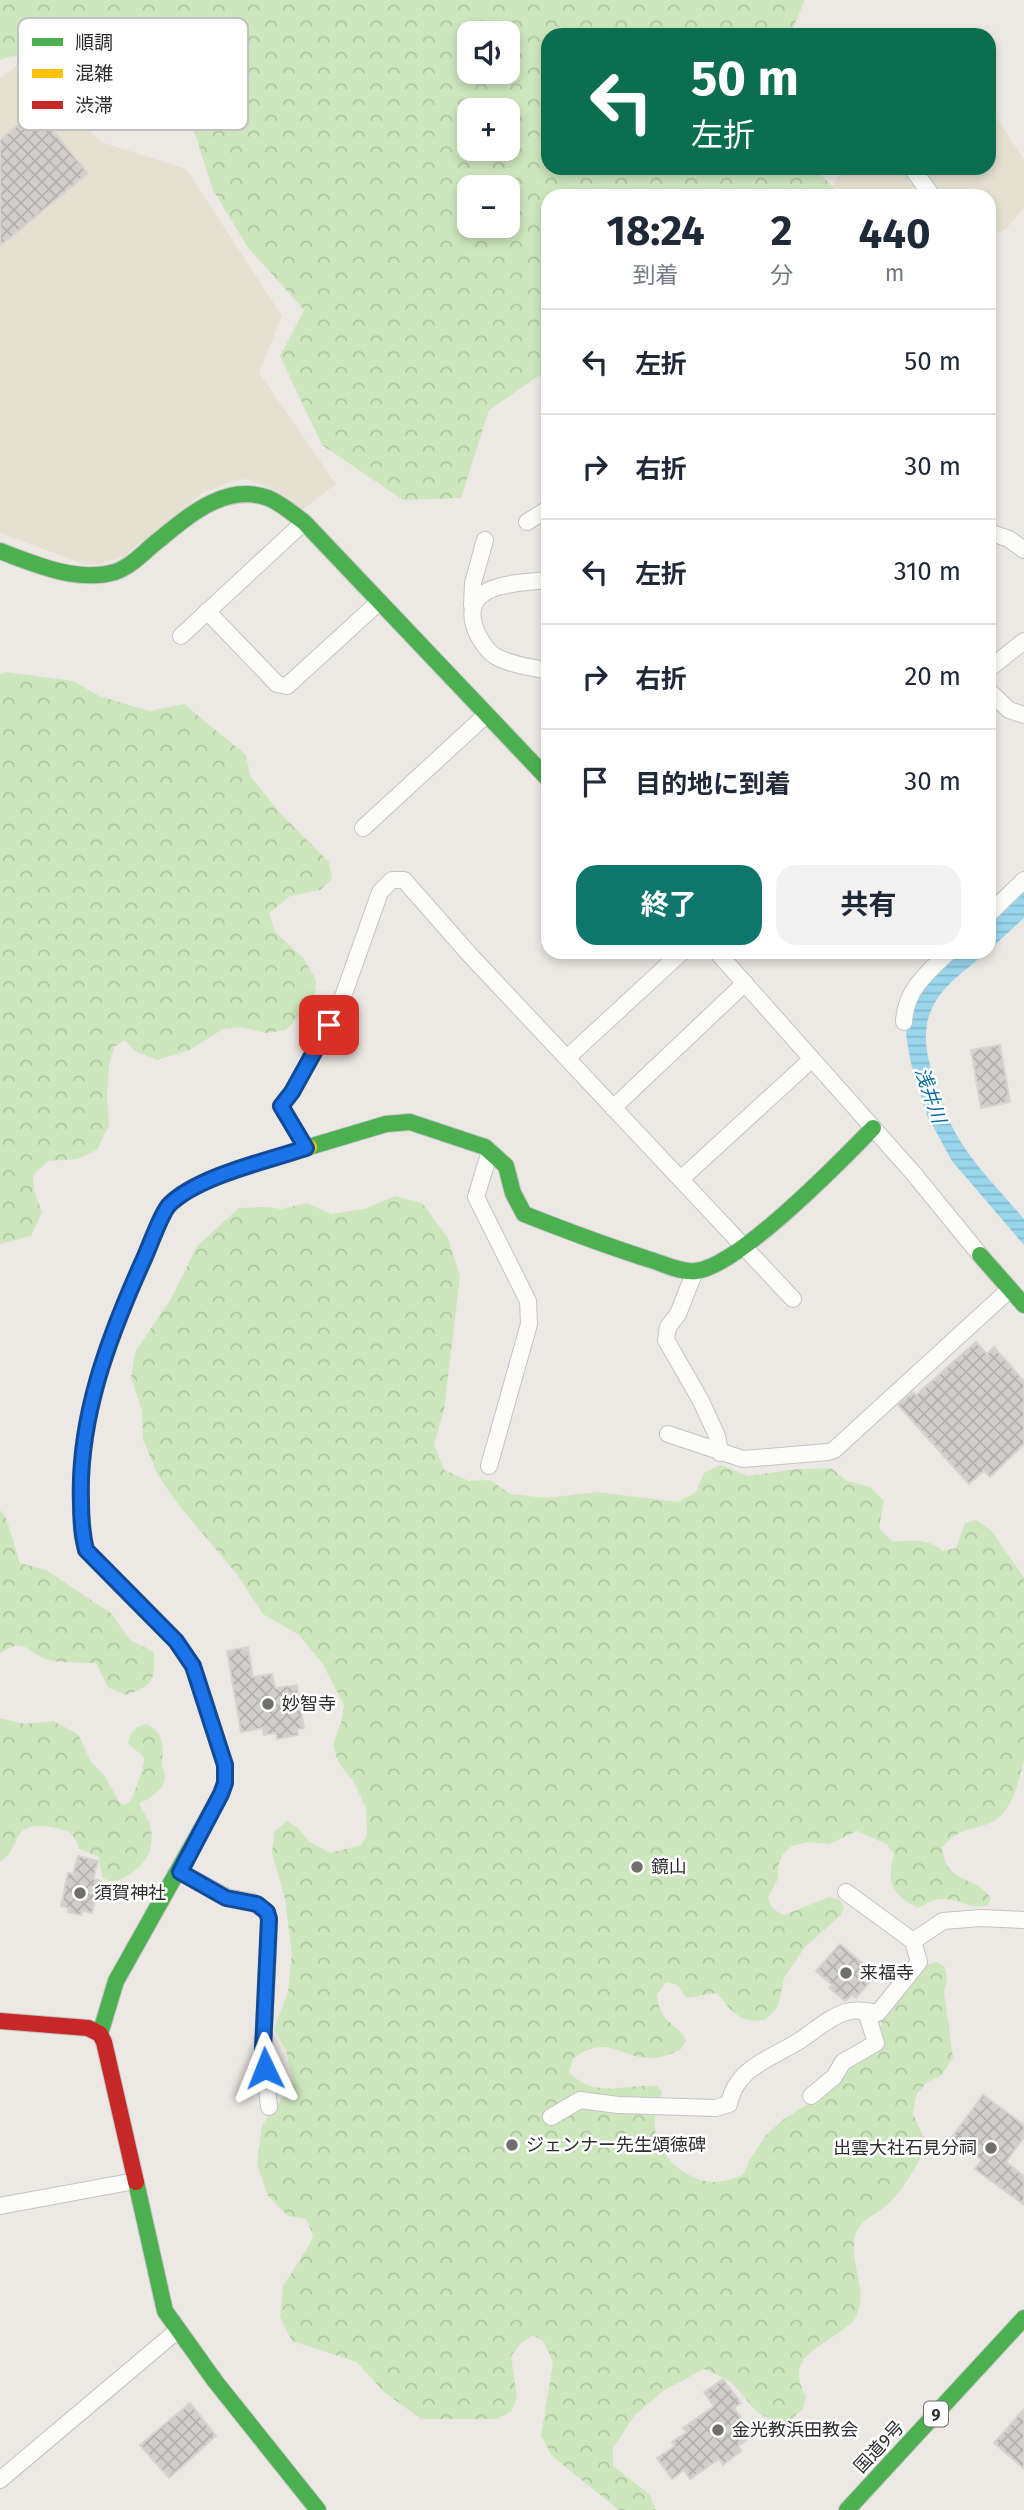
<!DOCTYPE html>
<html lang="ja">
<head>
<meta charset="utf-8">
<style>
  :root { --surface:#fff; --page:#f2f2f3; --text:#1f2937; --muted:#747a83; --line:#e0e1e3; --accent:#0f766e }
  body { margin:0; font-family:"Fira Sans","Noto Sans JP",sans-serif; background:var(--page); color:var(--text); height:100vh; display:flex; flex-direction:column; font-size:26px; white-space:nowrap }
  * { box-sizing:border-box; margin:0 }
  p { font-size:23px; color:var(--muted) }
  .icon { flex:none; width:38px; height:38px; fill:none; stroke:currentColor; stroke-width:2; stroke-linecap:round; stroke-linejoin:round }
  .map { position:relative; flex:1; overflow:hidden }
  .sheet { position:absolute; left:541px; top:189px; width:455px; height:770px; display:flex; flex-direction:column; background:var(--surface); border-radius:21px; box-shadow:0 4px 10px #0003 }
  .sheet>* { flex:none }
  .banner { position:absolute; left:541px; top:28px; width:455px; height:147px; border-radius:21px; box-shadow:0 4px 10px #0003; background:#0b6e4f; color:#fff; overflow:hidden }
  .controls { position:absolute; left:457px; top:21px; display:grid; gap:14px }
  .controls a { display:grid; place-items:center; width:63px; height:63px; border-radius:14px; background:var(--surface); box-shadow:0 4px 10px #0003; font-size:35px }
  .pin { position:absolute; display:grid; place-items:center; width:60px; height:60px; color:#fff; margin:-30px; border-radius:14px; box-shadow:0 4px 10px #0006 }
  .me { position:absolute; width:77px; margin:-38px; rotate:358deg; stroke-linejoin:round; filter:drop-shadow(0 0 5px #0008) }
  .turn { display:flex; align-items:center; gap:24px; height:147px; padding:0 35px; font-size:32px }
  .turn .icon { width:91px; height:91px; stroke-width:2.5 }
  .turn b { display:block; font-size:49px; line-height:60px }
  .eta { display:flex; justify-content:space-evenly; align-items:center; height:119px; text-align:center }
  .eta b { font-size:42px; font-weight:700; line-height:49px }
  .cta { display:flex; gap:14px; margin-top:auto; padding:14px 35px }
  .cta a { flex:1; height:80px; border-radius:21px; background:var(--accent); color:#fff; font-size:28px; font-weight:700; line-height:80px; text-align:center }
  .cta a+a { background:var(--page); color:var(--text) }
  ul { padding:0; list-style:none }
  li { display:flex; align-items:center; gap:21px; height:105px; padding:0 35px; border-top:2px solid var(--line) }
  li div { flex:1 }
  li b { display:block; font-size:26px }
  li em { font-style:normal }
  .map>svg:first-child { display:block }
</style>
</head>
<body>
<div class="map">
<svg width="1024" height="2510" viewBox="0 0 1024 2510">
  <defs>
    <pattern id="forest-crowns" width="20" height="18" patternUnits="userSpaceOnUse" patternTransform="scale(1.75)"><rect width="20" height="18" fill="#cee6be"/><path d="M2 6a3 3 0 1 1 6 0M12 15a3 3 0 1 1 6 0" fill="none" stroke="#b1c6a4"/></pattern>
    <pattern id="water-rules" width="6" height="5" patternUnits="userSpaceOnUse" patternTransform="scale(1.75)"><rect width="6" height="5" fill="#99d6ec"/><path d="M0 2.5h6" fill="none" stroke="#84b8cb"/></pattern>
    <pattern id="building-cross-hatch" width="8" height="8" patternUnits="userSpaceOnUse" patternTransform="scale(1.75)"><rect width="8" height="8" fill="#d1cecb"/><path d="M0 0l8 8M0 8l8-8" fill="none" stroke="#b4b1af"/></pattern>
  </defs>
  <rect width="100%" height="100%" fill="#ece8e4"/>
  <g fill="#e6e0d3">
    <polygon points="21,63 31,67 101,142 186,169 282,316 259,373 336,484 302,510 278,491 247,479 233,481 202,493 167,524 123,557 100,564 84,564 0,533 0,78"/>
    <polygon points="989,106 1024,160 1024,208 1006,229 992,236 993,270 989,279 989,196 827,196 844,168 989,168"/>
  </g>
  <g fill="url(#forest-crowns)" fill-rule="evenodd">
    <path d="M0 0H805L790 35H548V168H814L842 196H548L546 371 489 410 461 498 403 500 322 445 280 356 304 310 247 246 213 190 194 131 169 111 138 101 96 120 58 87 32 58 12 56 0 60ZM469 33H508V72H469ZM508 110V149H469V110ZM469 187H508V226H469Z"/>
    <polygon points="6,672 73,681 99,696 149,711 184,704 246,755 250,776 281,814 329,862 332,879 320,890 290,896 269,913 275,932 304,959 316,980 315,996 286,1030 266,1033 241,1027 223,1029 190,1050 157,1060 135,1051 125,1040 114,1047 109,1065 107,1096 109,1125 97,1150 77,1159 48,1161 33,1175 34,1191 42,1212 31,1236 0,1244 0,674"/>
    <path d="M395 1196 422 1203 448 1238 460 1276 444 1410 434 1445 444 1470 469 1481 490 1480 510 1494 547 1498 597 1492 678 1502 696 1492 704 1473 721 1465 748 1476 796 1469 831 1468 847 1481 870 1487 884 1501 879 1528 893 1542C911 1540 928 1538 943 1551L956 1548 965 1523 976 1520 991 1530 1024 1578V1760C1018 1783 1012 1817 985 1825 964 1831 958 1830 942 1847 945 1885 976 1875 991 1898L987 1906C967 1909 959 1898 941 1899 933 1899 925 1904 918 1908 890 1893 887 1884 894 1853L886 1844 857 1831 829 1844 808 1842 792 1846 783 1854 778 1866V1879L768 1898 773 1909 784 1915 829 1897 840 1900 844 1907 841 1915 805 1947 784 1978 778 2007 765 2020C739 2023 733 2013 717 1993L686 1998 678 1985 666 1982 657 1995C660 2025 674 2019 686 2040L681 2049C671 2054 660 2059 648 2058 614 2055 609 2035 573 2058L569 2073C598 2099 622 2084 657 2086L662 2092C659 2103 653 2119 655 2130 658 2154 682 2177 706 2181 718 2184 732 2179 743 2175L750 2159 767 2134 784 2119 834 2088 851 2068 879 2048 882 2016 920 1967 936 1962 945 1967 947 1979 944 1992 953 2058 941 2076 927 2082 916 2095 913 2114 928 2146C917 2163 907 2185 892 2200 881 2213 859 2218 855 2237 849 2265 869 2289 856 2317 854 2322 849 2325 845 2328 819 2349 784 2357 806 2397L802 2410 785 2424 772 2420 757 2412 730 2381 704 2369 663 2391 634 2416 613 2448V2466L649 2494 656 2510H619L552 2456 541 2436 553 2362 544 2342 533 2335 521 2343 511 2356 517 2397 511 2411 498 2419H421L384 2392 357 2362 292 2341 280 2317 283 2286 310 2244 313 2235 306 2219 288 2216 268 2196 257 2165 262 2125 284 2096 292 2080 286 2050 274 2029 288 1992 292 1954 285 1899 272 1853 274 1832 287 1821 297 1827 310 1842 330 1853 361 1845 367 1835 366 1807 353 1781 338 1762 333 1744 341 1723 344 1705 322 1663 299 1635 263 1614 236 1573 181 1508 159 1477 143 1440 142 1411 131 1378 135 1352 172 1297 197 1246 239 1208 267 1207 281 1209 307 1203 331 1214 364 1209Z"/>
    <path d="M0 1510 6 1518 20 1563 46 1570 112 1614 130 1640 154 1652C155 1682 153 1686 125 1695L108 1687 96 1663C82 1662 64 1664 50 1660 27 1655 26 1634 0 1654Z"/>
    <path d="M0 1718 25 1724 53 1721 78 1734 91 1762 105 1776 119 1802 124 1805C128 1803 130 1802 132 1797 135 1793 145 1763 144 1759 142 1752 132 1750 128 1743 130 1732 135 1726 147 1724 162 1733 164 1743 162 1760 161 1766 165 1771 165 1777 164 1789 150 1800 139 1803 142 1811 150 1820 151 1829 154 1850 146 1865 127 1876 118 1881 111 1884 102 1877L99 1857 79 1849 77 1842 70 1832C52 1827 26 1818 16 1840 12 1850 9 1856 0 1862Z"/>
  </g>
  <g fill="url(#water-rules)">
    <polygon points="1024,888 1024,918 989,950 989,921"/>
    <path d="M956 952H987C969 968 944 984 933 1006 921 1030 926 1054 934 1079 939 1093 943 1107 949 1120 965 1157 998 1188 1024 1219V1245L952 1161 927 1115 911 1063 906 1035 907 1017 913 1000Z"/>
  </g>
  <g fill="url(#building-cross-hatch)" stroke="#d7d4d0" stroke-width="2">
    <polygon points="36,111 88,173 0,246 0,140"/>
    <polygon points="1000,1045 1010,1102 981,1108 971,1050"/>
    <polygon points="976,1342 987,1354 994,1347 1024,1381 1024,1444 990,1477 984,1471 969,1484 898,1405 913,1392 916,1395"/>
    <polygon points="248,1647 253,1677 272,1674 275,1688 297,1685 304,1728 297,1729 298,1735 277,1739 276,1733 264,1735 263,1728 241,1732 227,1651"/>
    <polygon points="78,1856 98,1861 93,1879 99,1880 92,1913 83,1911 81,1915 68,1912 69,1908 61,1906 68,1873 73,1874"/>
    <polygon points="840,1944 876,1975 856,1998 852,1995 845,2001 829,1988 832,1985 816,1971"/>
    <polygon points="983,2095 1024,2125 1024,2137 1006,2162 1024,2176 1024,2205 975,2169 982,2160 952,2137"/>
    <polygon points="723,2379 741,2403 734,2408 754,2435 738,2446 741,2451 723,2465 719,2459 690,2479 684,2470 672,2479 657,2458 675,2446 672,2442 687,2432 683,2428 714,2406 704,2392"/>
    <polygon points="190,2403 216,2436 169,2478 140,2445"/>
    <polygon points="1024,2409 1024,2469 994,2443"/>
  </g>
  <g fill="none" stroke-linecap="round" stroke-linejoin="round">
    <g stroke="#c5c4c5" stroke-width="18">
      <g id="street">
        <polyline points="912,168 932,196"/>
        <polyline points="527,522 548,509"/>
        <polyline points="989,532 1009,539 1024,550"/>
        <path d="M548 580C520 583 462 582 474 625 477 636 486 650 495 656 510 665 531 667 548 671"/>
        <polyline points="472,605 473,583 485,540"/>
        <polyline points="207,611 277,684 287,686 379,602"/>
        <polyline points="181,636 304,522"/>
        <polyline points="989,669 1024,641"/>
        <polyline points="989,691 1009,710 1024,715"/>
        <polyline points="363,828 486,715"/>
        <polyline points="989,914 1024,880"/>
        <polyline points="717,952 914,1174 980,1255"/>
        <path d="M904 1022C905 990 928 972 949 952"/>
        <polyline points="568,1057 682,952"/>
        <polyline points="613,1108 745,983"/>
        <polyline points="306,1148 281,1106 292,1092 339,1008 380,892 392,880 404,880 470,955 793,1299"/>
        <polyline points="681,1179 812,1059"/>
        <polyline points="695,1271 678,1314 668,1327 666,1340 701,1401 717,1436 720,1453"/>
        <polyline points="668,1434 743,1459 828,1452 834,1450 1010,1289"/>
        <polyline points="489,1466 529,1324 528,1301 476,1197 490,1151"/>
        <polyline points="180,1872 227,1897 252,1902 267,1912 269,1919 268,1953 263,2049 269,2107"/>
        <polyline points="913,1941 943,1921 981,1918 1024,1920"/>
        <polyline points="811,2096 834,2077 843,2062 876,2043 866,2011"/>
        <path d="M551 2117 580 2100 618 2105 716 2108 729 2104C736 2067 771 2059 799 2041 815 2031 827 2018 846 2012 855 2009 868 2011 878 2013L919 1962 913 1941 846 1892"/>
        <polyline points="0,2206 135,2181"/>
        <polyline points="0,2480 178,2330"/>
      </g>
    </g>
    <g stroke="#c5c4c5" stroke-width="18">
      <g id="fast">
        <path d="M0 551C34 564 77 583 115 572 130 567 142 554 154 544 186 518 224 482 268 498 281 503 293 514 304 522L548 779"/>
        <path d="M309 1147 386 1124 410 1122 485 1147 506 1166 513 1193 524 1214C567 1231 610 1247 654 1261 666 1265 683 1273 696 1271 739 1266 841 1161 873 1128"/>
        <polyline points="980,1255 1024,1305"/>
        <polyline points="81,1510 82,1535 86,1550 176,1641 193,1666 225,1765 225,1783 221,1794 116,1981 100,2034"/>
        <polyline points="136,2182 165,2311 215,2381 318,2510"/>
        <polyline points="847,2510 1024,2318"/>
      </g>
    </g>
    <g stroke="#c5c4c5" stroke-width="18">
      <path id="slow" d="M81 1510C76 1422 110 1334 146 1255 152 1241 159 1217 168 1206 190 1179 275 1158 309 1147"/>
    </g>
    <g stroke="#c5c4c5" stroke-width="18">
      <polyline id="jam" points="0,2021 88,2028 100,2034 104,2042 136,2182"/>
    </g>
    <use href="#street" stroke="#fcfcfb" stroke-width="16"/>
    <use href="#fast" stroke="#4caf50" stroke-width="16"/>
    <use href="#slow" stroke="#ffc107" stroke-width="16"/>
    <use href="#jam" stroke="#c62828" stroke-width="16"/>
  </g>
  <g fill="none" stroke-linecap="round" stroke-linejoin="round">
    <g stroke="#114b97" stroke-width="18">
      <path id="route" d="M265 2068 263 2049 269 1919 267 1912 257 1904 226 1898 180 1872 221 1794 225 1783V1765L193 1666 176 1641 86 1550C82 1534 81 1519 81 1502 78 1418 108 1339 142 1263 149 1249 160 1215 169 1205 198 1176 267 1161 306 1148L281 1106 292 1092 329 1025"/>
    </g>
    <use href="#route" stroke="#1a73e8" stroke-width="12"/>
  </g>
  <g fill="#706f6e" stroke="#fff" stroke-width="2.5">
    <circle cx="268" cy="1704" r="7"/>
    <circle cx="637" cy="1867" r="7"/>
    <circle cx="80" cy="1893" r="7"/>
    <circle cx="846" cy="1973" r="7"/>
    <circle cx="512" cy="2145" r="7"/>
    <circle cx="991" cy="2148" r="7"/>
    <circle cx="718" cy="2430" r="7"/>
  </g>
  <g text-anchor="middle" stroke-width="5" stroke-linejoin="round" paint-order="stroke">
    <rect fill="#fff" stroke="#6d6d6d" stroke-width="2" x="924" y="2401.5" width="24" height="25" rx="5"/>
    <g font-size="16" font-weight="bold" fill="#2e2e2e">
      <text x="936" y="2420">9</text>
    </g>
    <g font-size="18" fill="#2e2e2e" stroke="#fff" text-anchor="start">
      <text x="282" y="1710">妙智寺</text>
      <text x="651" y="1873">鏡山</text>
      <text x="94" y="1899">須賀神社</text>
      <text x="860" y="1979">来福寺</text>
      <text x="526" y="2151">ジェンナー先生頌徳碑</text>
      <text x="977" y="2154" text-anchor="end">出雲大社石見分祠</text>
      <text x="732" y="2436">金光教浜田教会</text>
    </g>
    <g font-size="18" fill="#2e2e2e" stroke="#fff">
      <text transform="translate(879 2447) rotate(-47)" y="6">国道9号</text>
    </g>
    <g font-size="19" font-style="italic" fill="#0d6fa3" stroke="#fff">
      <text transform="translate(931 1095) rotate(71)" y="7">浅井川</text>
    </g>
  </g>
  <rect x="18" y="18" width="230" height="112" rx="10" fill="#fff" stroke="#c0c0c0" stroke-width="2"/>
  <rect x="32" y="38" width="31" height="8" fill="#4caf50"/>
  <rect x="32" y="69" width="31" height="9" fill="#ffc107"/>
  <rect x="32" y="101" width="31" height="8" fill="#c62828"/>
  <g font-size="19" fill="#2e2e2e">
    <text x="75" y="49">順調</text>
    <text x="75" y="80">混雑</text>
    <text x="75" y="112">渋滞</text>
  </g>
</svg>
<div class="controls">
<a><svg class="icon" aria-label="sound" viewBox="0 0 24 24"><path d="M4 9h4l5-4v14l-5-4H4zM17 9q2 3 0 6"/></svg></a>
<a>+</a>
<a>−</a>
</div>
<div class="pin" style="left:329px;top:1025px;background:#d93025"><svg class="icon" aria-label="arrive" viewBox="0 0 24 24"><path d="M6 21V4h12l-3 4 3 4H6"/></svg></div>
<svg class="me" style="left:265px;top:2068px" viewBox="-20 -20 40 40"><path d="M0-17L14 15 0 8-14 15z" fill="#1a73e8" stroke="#fff" stroke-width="4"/></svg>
<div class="banner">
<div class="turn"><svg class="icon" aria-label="left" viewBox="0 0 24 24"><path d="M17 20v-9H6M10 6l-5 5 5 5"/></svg><div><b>50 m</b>左折</div></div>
</div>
<section class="sheet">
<div class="eta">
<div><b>18:24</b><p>到着</p></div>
<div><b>2</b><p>分</p></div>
<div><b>440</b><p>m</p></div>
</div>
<ul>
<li><svg class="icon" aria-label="left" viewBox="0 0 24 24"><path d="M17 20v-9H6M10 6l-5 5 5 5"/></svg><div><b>左折</b></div><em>50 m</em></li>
<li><svg class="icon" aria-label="right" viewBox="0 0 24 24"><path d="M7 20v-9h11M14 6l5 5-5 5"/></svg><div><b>右折</b></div><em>30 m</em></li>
<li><svg class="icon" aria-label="left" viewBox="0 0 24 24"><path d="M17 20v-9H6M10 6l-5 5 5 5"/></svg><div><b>左折</b></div><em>310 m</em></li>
<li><svg class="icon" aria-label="right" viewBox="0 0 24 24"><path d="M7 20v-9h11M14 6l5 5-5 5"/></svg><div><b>右折</b></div><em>20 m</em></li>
<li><svg class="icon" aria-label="arrive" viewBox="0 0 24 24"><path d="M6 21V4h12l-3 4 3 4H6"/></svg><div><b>目的地に到着</b></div><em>30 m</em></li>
</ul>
<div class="cta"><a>終了</a><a>共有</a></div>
</section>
</div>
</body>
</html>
